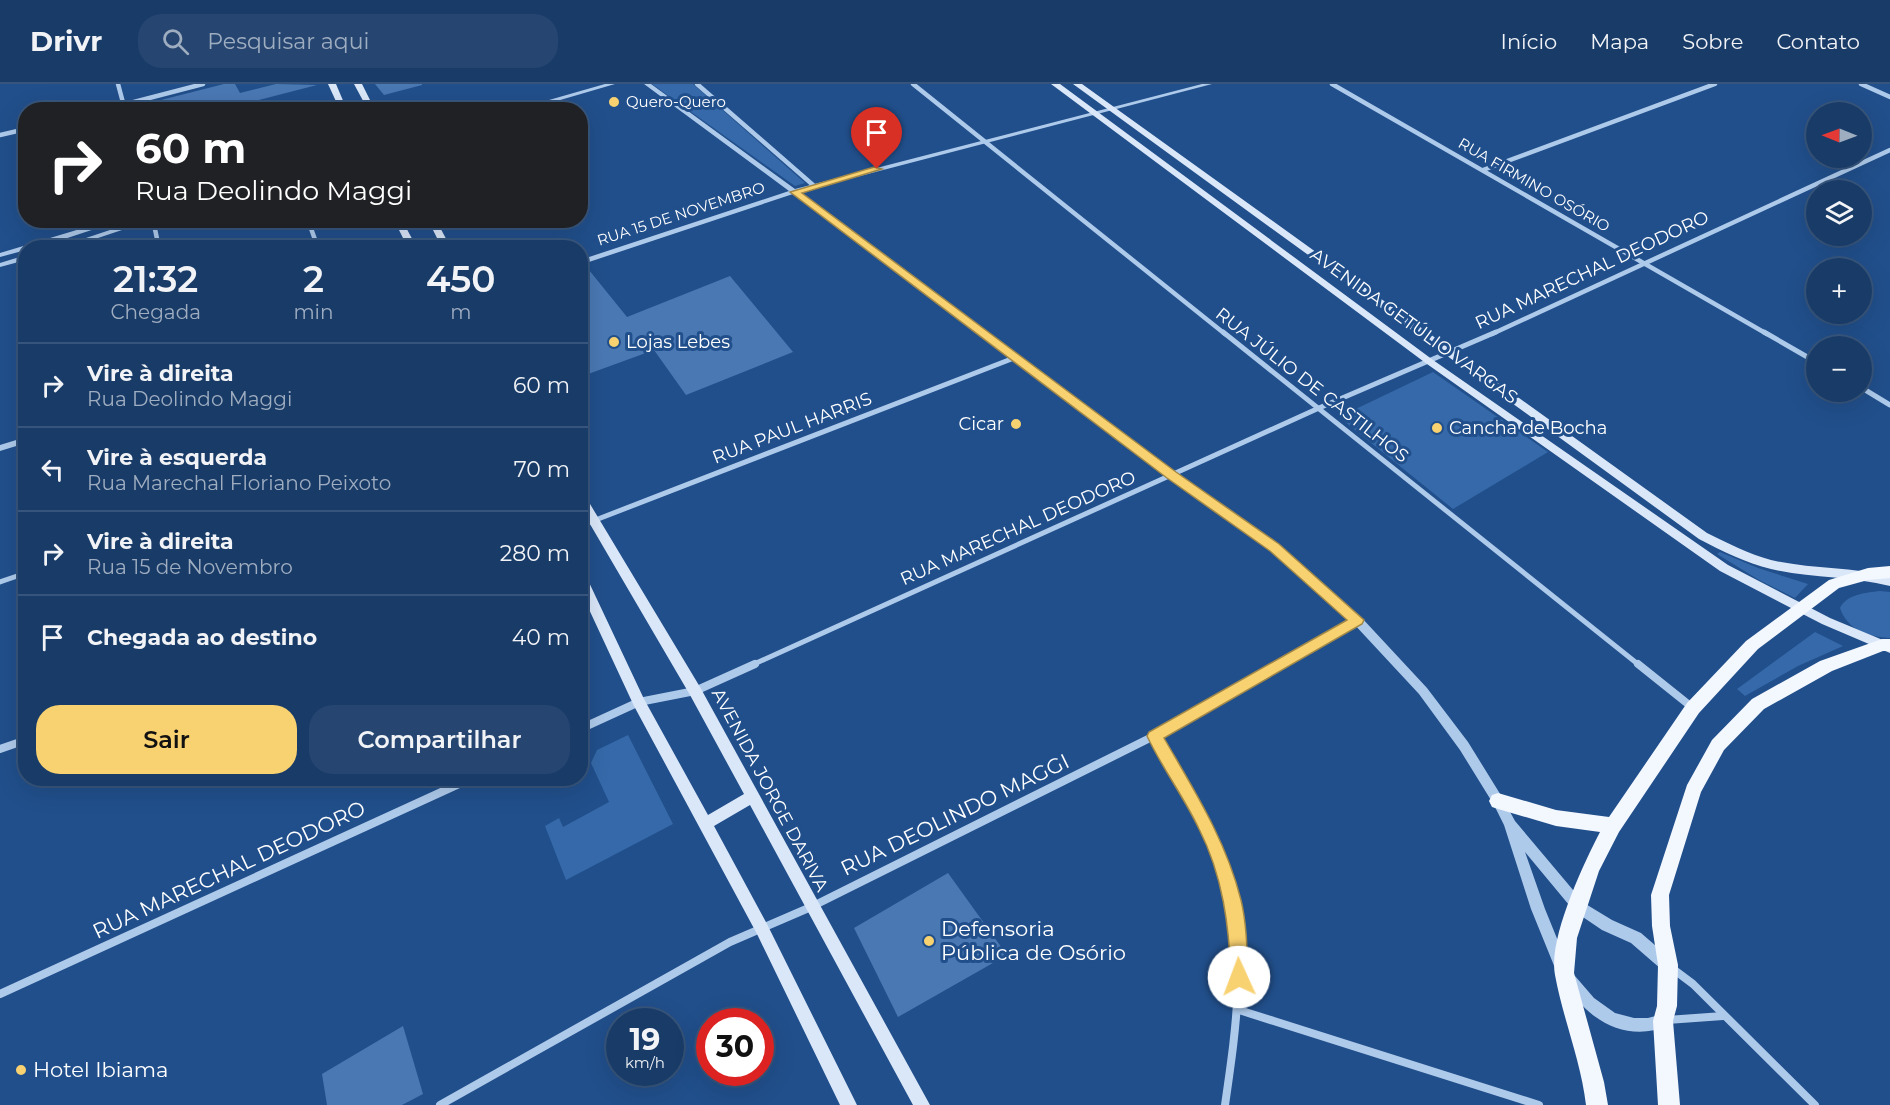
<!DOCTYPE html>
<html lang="pt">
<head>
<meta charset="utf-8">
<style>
  :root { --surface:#193b68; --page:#264671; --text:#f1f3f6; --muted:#9fadc0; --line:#37557c; --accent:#f8d170 }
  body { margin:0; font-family:Montserrat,sans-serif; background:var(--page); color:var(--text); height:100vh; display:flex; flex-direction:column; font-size:22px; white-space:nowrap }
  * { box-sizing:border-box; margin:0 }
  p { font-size:20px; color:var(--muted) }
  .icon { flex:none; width:33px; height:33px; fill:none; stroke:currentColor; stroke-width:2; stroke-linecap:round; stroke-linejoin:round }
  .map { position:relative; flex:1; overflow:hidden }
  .drawer { position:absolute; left:18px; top:156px; width:570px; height:546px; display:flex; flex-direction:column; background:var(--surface); border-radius:24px; box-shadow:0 6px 24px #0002,0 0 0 2px var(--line) }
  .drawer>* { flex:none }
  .guide { position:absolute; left:18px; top:18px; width:570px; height:126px; border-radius:24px; box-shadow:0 6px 24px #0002,0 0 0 2px var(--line); background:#202124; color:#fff; overflow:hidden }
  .needle { width:39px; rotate:271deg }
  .fabs { position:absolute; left:1806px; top:18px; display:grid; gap:12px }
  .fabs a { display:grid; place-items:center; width:66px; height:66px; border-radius:50%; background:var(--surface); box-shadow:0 6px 24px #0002,0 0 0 2px var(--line); font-size:30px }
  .speed { position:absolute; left:606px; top:924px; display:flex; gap:12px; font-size:30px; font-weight:700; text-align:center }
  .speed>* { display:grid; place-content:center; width:78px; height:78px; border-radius:50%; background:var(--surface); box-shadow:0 6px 24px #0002,0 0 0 2px var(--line); line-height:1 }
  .speed small { font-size:15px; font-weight:400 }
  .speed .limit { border:9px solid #d22; background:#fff; color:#111 }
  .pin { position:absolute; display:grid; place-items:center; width:51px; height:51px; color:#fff; margin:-62px -26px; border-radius:50% 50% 50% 0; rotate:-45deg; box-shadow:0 0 6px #0007 }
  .pin .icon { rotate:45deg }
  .me { position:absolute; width:66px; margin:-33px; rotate:358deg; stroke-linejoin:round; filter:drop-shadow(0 0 4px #0008) }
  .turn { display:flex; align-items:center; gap:21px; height:126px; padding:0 18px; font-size:27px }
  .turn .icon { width:78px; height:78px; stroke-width:2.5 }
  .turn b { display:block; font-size:42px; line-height:51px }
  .eta { display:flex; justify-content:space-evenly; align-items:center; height:102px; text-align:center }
  .eta b { font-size:36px; font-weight:600; line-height:42px }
  .action { display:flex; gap:12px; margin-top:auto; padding:12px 18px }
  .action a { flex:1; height:69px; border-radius:24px; background:var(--accent); color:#111; font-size:24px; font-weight:600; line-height:69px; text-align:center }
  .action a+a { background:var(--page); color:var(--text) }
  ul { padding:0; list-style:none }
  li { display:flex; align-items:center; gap:18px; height:84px; padding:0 18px; border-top:2px solid var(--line) }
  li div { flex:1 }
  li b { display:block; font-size:22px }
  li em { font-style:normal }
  header { display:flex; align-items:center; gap:36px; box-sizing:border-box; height:84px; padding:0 30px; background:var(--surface); border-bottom:2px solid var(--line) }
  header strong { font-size:28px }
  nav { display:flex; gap:33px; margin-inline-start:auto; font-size:21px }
  .search { width:420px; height:54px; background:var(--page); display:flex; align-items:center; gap:15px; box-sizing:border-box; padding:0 21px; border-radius:24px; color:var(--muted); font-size:22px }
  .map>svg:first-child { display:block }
</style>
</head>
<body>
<header>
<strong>Drivr</strong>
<div class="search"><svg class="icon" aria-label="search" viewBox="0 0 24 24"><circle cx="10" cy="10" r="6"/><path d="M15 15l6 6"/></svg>Pesquisar aqui</div>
<nav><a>Início</a><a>Mapa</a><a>Sobre</a><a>Contato</a></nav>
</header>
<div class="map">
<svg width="1890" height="1021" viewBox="0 0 1890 1021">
  <rect width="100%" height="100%" fill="#214f8b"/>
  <g fill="#3569a9">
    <polygon points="652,0 693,0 805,99 795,102"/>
    <polygon points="1433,288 1548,368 1453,425 1339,333"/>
    <polygon points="1720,468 1758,484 1808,500 1795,514 1759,496 1717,470"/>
    <path d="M1880 507 1890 508V554C1869 553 1847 546 1840 524 1847 510 1865 509 1880 507Z"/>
    <polygon points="1815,548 1843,562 1798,582 1745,612 1737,605"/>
    <polygon points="628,651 673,740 566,796 545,742 559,734 563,743 609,718 591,679 597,666"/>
  </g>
  <g fill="#4a78b3">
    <polygon points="224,0 235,0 240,9 276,0 317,1 220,26 159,26 157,17"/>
    <polygon points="375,0 422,0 422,1 384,11"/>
    <polygon points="589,186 627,233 730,192 793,268 686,311 654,266 580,293 580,189"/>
    <polygon points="948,789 1007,871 898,933 854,844"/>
    <polygon points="403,942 423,1010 402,1021 327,1021 322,990"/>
  </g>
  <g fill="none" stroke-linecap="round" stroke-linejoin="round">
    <g stroke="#aecaeb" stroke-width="4.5">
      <polyline points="118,0 125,26"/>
      <polyline points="697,0 813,101"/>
      <polyline points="913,0 1225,250"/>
      <polyline points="1332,0 1767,250"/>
      <polyline points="1861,0 1890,13"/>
      <polyline points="103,26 203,0"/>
      <polyline points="0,51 26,45"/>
      <polyline points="1483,86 1715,0"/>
      <polyline points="153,136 159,164"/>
      <polyline points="308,136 318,164"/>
      <polyline points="1492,250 1890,66"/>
    </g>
    <g stroke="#aecaeb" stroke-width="5">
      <polyline points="1223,248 1639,581"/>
      <polyline points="1764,248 1816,278"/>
      <polyline points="1862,304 1890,321"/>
      <polyline points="580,442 1014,274"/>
      <polyline points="0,498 26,489"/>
      <polyline points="752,581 1319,324 1496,248"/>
      <polyline points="1278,581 1357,536"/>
    </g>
    <g stroke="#aecaeb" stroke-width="8">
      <polyline points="1638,580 1693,624"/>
      <polyline points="580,645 639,618 695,607 755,580"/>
      <path d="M1154 652C1178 692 1205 732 1221 777 1249 856 1237 939 1225 1021"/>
      <polyline points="0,665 26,656"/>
      <polyline points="1673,885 1693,900 1815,1021"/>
      <polyline points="0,910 472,694"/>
      <polyline points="1239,926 1539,1021"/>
      <polyline points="1667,936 1723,932"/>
      <polyline points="440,1021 730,858 811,823 1154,652 1281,580"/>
    </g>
    <g fill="#aecaeb" fill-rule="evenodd">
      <polygon points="605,0 615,0 526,26 514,26"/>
      <polygon points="644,0 651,0 795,105 1202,0 1212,0 799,108 1174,389 1278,461 1361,533 1427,604 1468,658 1502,713 1515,737 1584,819 1612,836 1641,849 1671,875 1673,880 1671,885 1666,887 1661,885 1631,859 1602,846 1574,827 1525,768 1545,825 1567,879 1565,884 1560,886 1555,884 1531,825 1504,741 1494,721 1460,666 1419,610 1353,539 1270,467 1168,393 793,110 580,181 580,176 789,107"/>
      <polygon points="110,136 122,136 37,164 26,164 26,166 0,173 0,169"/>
      <polygon points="140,136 152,136 68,164 56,164"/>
      <polygon points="26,171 26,176 0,183 0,179"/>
      <polygon points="26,353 26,359 0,367 0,361"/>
      <path d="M1570 890 1575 892 1594 914 1615 929 1634 934H1648L1663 930 1668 932 1670 937 1668 942C1636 955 1604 945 1581 920 1574 913 1567 906 1563 897L1565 892Z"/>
    </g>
    <g fill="#dae7f9" fill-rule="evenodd">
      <polygon points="328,0 336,0 347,26 340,26"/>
      <polygon points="354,0 362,0 375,26 368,26"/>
      <polygon points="1051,0 1060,0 1433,276 1728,481 1830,534 1890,559 1890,569 1822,540 1720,487 1427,280"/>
      <path d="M1073 0H1082L1707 449C1727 459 1749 470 1771 476 1810 485 1851 483 1890 492V502C1851 492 1810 494 1771 485 1746 479 1722 467 1699 455Z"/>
      <polygon points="394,136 402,136 417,164 408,164"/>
      <polygon points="428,136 436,136 451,164 442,164"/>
      <polygon points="580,409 584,410 700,603 930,1021 913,1021 750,721 714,742 767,840 857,1021 840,1021 757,850 634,622 580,506 580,488 586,492 644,615 708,731 744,710 690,611 580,423"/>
    </g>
    <g fill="#f3f7fe" fill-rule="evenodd">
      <path d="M1890 482V494L1868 496 1839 504 1758 565 1699 629 1619 748 1599 787 1577 854 1574 889 1604 998 1608 1021H1586C1581 977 1563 935 1555 891 1548 855 1583 781 1600 748L1556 742 1498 725 1492 723 1489 717 1492 711 1498 709 1556 726 1609 733 1687 619 1746 557 1829 496 1868 484Z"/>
      <polygon points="1882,555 1890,555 1890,567 1883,567 1832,587 1764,625 1724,666 1701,708 1669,811 1670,842 1678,881 1677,922 1673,937 1680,1021 1658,1021 1653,937 1657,922 1658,881 1652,842 1651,811 1687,701 1712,656 1752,615 1820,577"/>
    </g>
  </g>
  <path fill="#f8d170" stroke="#a18849" stroke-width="1.5" d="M874 83 882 85 802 109 1176 388 1279 460 1364 536 1362 540 1164 654C1194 706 1226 756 1241 816 1247 841 1247 867 1248 893L1246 900 1239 902 1233 900 1231 893C1229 842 1223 792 1199 745 1184 713 1162 684 1147 652L1149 648 1347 536 1270 467 1167 394 790 108Z"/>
  <g fill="#f8d170" stroke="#214f8b" stroke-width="2">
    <circle cx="614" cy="18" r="6"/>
    <circle cx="614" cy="258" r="6"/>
    <circle cx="1016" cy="340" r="6"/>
    <circle cx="1437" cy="344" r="6"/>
    <circle cx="929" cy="857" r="6"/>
    <circle cx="21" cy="986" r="6"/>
  </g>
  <g text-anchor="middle" stroke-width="6" stroke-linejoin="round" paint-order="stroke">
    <g font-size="15" fill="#fff" stroke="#214f8b" text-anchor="start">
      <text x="626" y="23">Quero-Quero</text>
    </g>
    <g font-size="15" fill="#fff" stroke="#214f8b">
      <text transform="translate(1534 101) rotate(30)" y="5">RUA FIRMINO OSÓRIO</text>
      <text transform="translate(681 130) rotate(-18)" y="5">RUA 15 DE NOVEMBRO</text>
    </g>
    <g font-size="18" fill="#fff" stroke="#214f8b">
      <text transform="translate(1592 186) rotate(-25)" y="6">RUA MARECHAL DEODORO</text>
      <text transform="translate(1414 242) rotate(36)" y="6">AVENIDA GETÚLIO VARGAS</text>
      <text transform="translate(1312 301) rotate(38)" y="6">RUA JÚLIO DE CASTILHOS</text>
      <text transform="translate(792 344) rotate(-21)" y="6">RUA PAUL HARRIS</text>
      <text transform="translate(1018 444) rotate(-24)" y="6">RUA MARECHAL DEODORO</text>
      <text transform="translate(770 706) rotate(62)" y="6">AVENIDA JORGE DARIVA</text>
    </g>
    <g font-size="18" fill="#fff" stroke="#214f8b" text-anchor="start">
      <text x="626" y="264">Lojas Lebes</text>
      <text x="1004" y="346" text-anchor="end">Cicar</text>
      <text x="1449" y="350">Cancha de Bocha</text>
    </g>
    <g font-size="21" fill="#fff" stroke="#214f8b">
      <text transform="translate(955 731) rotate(-26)" y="7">RUA DEOLINDO MAGGI</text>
      <text transform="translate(229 786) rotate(-25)" y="7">RUA MARECHAL DEODORO</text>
    </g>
    <g font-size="21" fill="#fff" stroke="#214f8b" text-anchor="start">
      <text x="941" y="852">Defensoria<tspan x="941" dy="24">Pública de Osório</tspan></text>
      <text x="33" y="993">Hotel Ibiama</text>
    </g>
  </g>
</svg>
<div class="fabs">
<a><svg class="needle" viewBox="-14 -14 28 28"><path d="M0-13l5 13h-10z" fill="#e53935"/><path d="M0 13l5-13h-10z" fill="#9fadc0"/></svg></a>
<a><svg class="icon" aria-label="layers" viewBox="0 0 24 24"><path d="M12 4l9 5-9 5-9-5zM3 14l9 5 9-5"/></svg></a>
<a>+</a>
<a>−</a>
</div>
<div class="speed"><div>19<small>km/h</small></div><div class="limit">30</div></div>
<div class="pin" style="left:877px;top:85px;background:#d93025"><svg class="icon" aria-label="arrive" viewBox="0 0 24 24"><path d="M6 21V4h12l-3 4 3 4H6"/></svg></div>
<svg class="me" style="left:1239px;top:893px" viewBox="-20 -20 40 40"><circle r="19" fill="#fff"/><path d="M0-13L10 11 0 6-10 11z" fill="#f8d170"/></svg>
<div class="guide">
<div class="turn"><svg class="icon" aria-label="right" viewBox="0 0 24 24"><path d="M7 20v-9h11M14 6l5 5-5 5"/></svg><div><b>60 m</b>Rua Deolindo Maggi</div></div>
</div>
<section class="drawer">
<div class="eta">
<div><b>21:32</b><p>Chegada</p></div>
<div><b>2</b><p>min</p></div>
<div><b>450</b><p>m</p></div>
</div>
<ul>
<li><svg class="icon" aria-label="right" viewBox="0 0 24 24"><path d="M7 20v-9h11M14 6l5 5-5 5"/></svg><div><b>Vire à direita</b><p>Rua Deolindo Maggi</p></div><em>60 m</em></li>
<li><svg class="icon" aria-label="left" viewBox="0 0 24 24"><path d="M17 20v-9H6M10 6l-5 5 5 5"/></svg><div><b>Vire à esquerda</b><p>Rua Marechal Floriano Peixoto</p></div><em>70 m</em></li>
<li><svg class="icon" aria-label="right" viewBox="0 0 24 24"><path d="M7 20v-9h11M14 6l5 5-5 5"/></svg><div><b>Vire à direita</b><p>Rua 15 de Novembro</p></div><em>280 m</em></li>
<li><svg class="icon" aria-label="arrive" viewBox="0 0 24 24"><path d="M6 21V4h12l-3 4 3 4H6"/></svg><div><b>Chegada ao destino</b></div><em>40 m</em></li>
</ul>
<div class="action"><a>Sair</a><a>Compartilhar</a></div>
</section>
</div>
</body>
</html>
